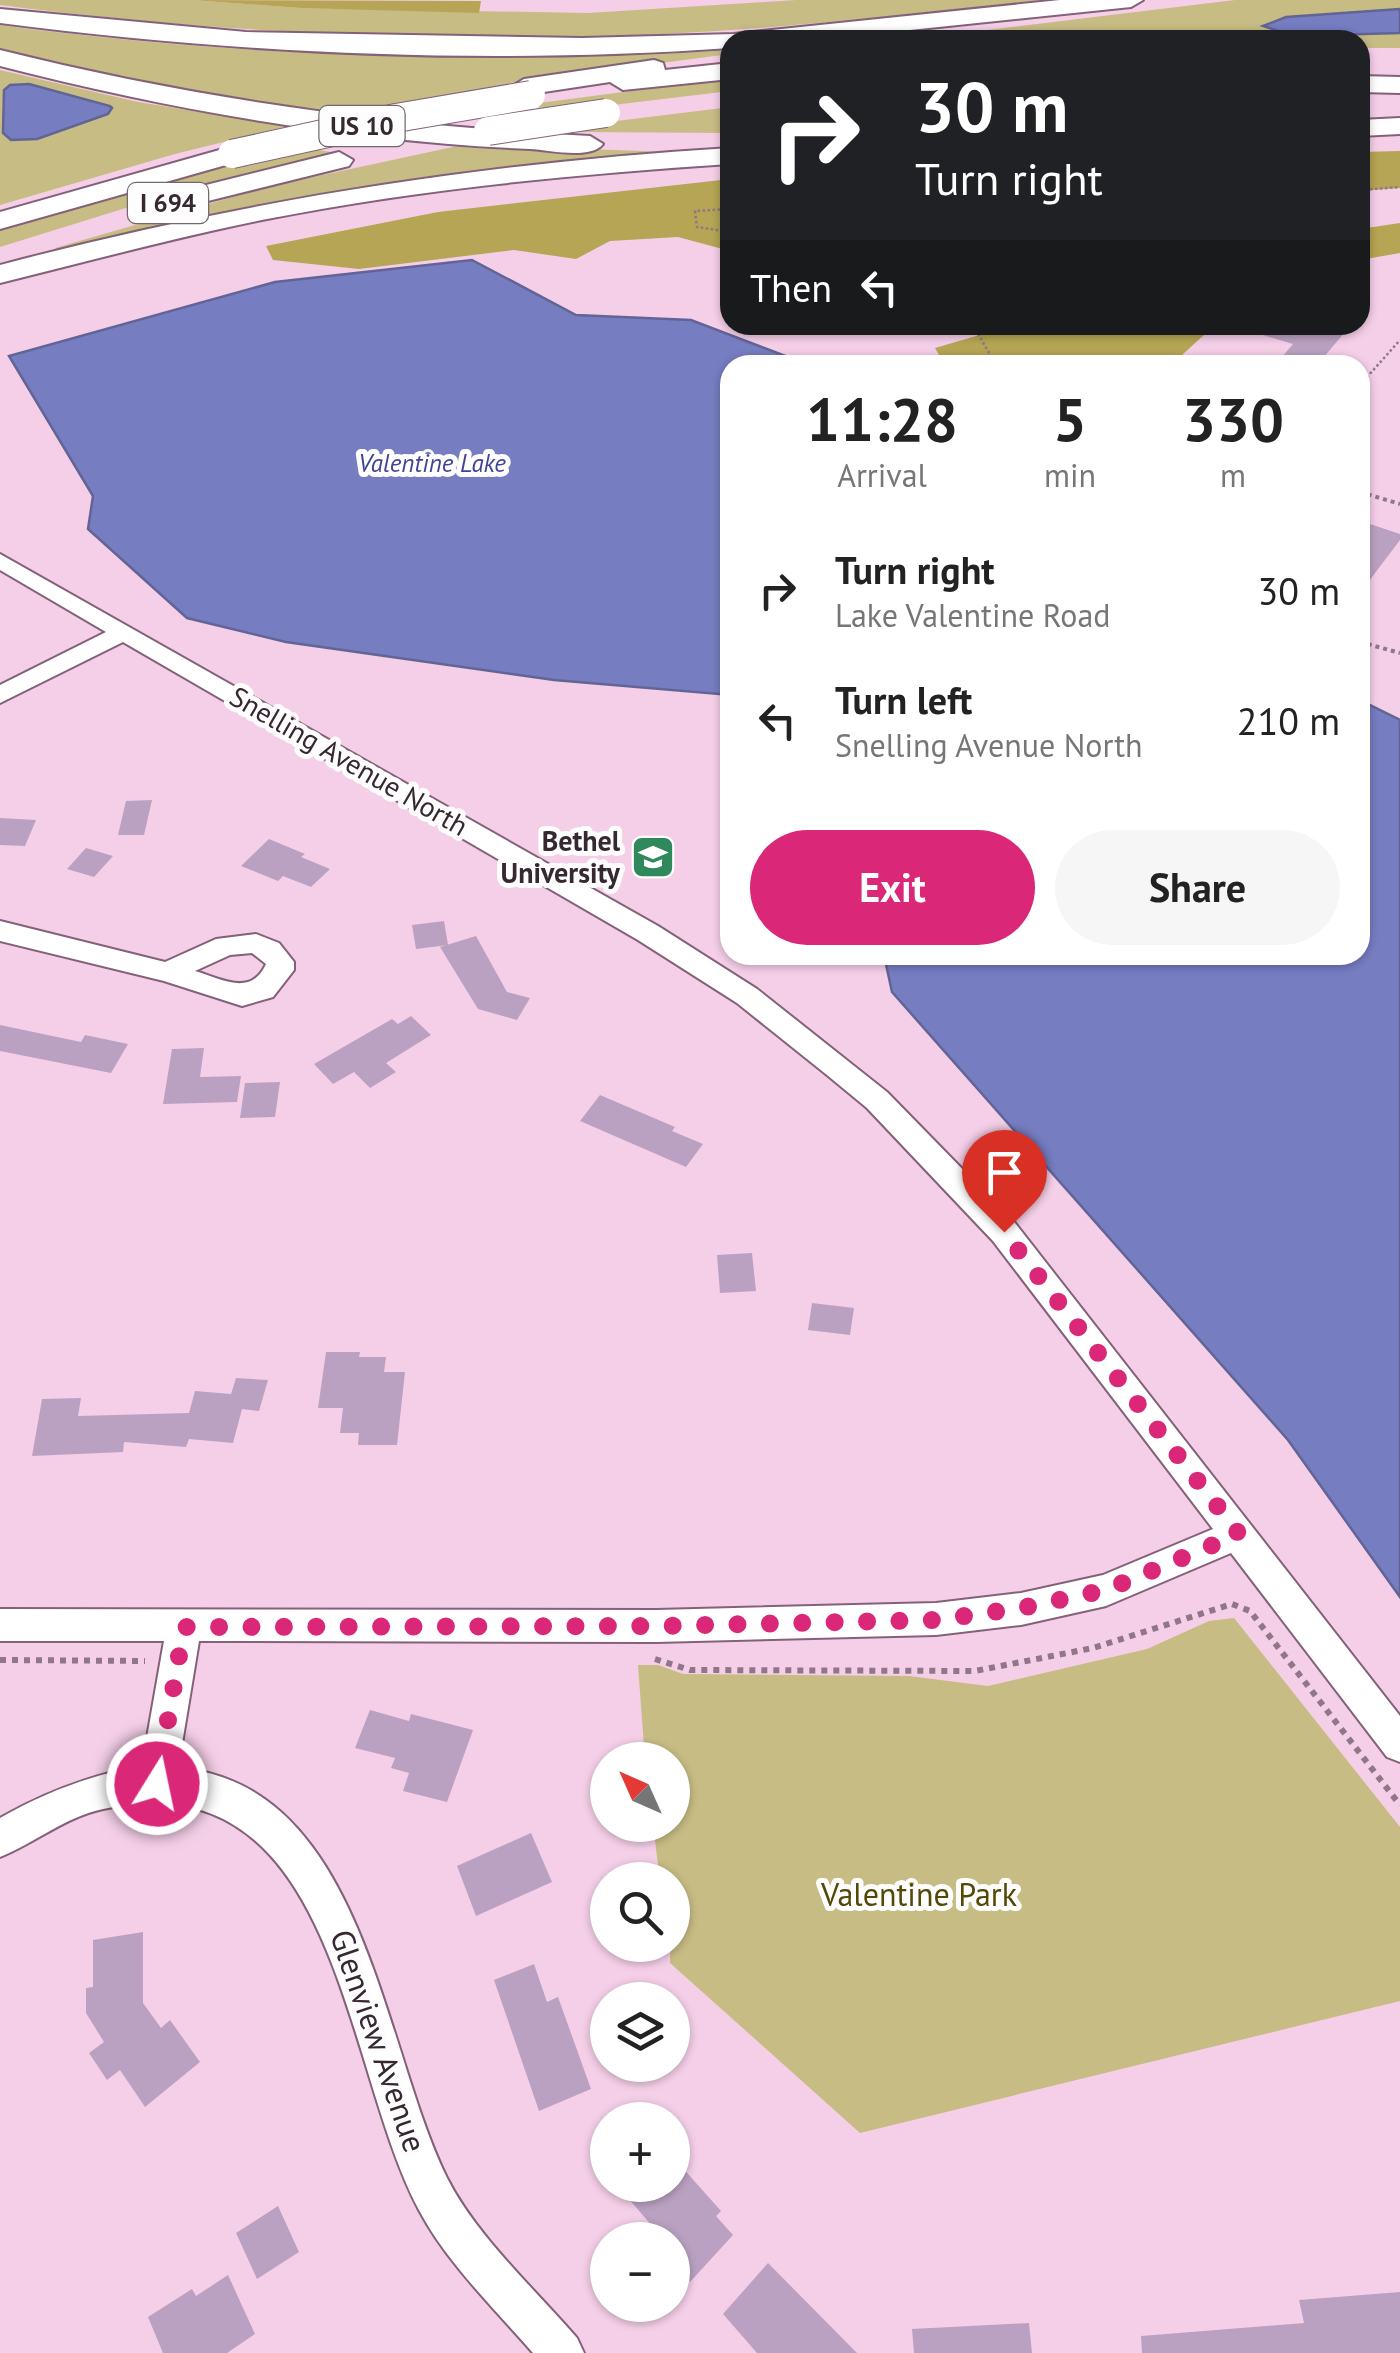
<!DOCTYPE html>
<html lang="en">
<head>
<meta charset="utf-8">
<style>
  :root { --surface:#fff; --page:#f6f6f6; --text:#222; --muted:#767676; --accent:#db2777 }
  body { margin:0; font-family:"PT Sans",sans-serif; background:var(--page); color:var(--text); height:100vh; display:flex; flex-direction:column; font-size:38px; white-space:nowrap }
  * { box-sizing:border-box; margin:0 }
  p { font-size:32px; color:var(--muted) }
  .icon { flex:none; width:55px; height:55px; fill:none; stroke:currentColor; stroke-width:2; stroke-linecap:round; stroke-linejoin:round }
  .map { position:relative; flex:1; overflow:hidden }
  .sheet { position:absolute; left:720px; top:355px; width:650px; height:610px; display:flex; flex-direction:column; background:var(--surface); border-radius:30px; box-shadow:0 2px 8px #0004 }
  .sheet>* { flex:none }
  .guide { position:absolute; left:720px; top:30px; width:650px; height:305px; border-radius:30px; box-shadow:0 2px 8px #0004; background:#202124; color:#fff; overflow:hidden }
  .needle { width:65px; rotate:315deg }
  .buttons { position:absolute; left:590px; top:1742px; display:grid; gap:20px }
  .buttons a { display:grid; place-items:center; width:100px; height:100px; border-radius:50%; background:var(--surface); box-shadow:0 2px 8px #0004; font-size:50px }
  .pin { position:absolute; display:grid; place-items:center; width:85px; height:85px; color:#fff; margin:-102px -42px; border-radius:50% 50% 50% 0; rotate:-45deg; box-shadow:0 0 10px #0007 }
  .pin .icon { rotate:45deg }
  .me { position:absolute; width:110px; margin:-55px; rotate:10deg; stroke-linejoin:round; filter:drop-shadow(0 0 8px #0008) }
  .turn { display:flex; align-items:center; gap:35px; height:210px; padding:0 30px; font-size:45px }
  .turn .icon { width:130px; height:130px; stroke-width:2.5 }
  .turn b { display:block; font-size:70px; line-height:85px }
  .then { display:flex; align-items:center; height:95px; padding:0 30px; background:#0003; gap:20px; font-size:38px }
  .eta { display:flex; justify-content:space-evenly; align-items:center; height:170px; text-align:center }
  .eta b { font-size:60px; font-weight:700; line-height:70px }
  .cta { display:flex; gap:20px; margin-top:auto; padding:20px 30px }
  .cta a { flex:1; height:115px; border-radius:60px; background:var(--accent); color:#fff; font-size:40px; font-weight:700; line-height:115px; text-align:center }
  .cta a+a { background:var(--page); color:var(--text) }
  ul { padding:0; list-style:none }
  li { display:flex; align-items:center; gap:30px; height:130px; padding:0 30px }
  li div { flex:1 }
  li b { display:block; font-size:38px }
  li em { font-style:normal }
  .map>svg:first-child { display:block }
</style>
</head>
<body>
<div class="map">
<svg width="1400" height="2353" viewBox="0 0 1400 2353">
  <rect width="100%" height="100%" fill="#f5cfe8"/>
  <g fill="#c7bc84">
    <path d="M0 0H192L301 8 588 13 796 0H1045C894 16 743 33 591 37 393 41 196 30 0 5Z"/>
    <polygon points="1235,0 1400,0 1400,9 1286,17 1268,31 1294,36 1400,33 1400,48 1360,48 1360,40 905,40"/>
    <path d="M0 25C242 58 487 63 730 48V54L516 82 335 116 203 96 0 52Z"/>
    <polygon points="0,70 138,102 288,126 175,154 0,205"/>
    <polygon points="730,78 730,91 563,111 524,105"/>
    <polygon points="730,107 730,133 573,132 576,126"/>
    <path d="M462 145 674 152C465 173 261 200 58 252L55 248 267 187Z"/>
    <polygon points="301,147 337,153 158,198 0,247 0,228 178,175"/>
    <polygon points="1234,1618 1400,1827 1400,2001 860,2133 670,1963 672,1880 660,1880 653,1825 672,1825 672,1760 645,1760 638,1665 658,1665 683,1674 909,1676 988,1686 1147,1649 1209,1621"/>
  </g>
  <g fill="#b5a554">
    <polygon points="192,0 481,1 479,13 301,8"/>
    <polygon points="1400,151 1400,188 1360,191 1360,152"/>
    <polygon points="730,179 730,251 678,237 610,241 576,259 514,250 359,269 273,260 266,246 438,212"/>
    <polygon points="1400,223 1400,253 1360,260 1360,229"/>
    <polygon points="1014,325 1215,325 1171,365 945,365 935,348"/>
  </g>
  <g fill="#767dc1" stroke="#636496" stroke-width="2.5">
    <polygon points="1400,9 1400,33 1294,36 1263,26 1286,17"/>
    <polygon points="29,84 110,106 112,108 108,114 37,139 11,140 3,133 4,90 10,85"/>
    <polygon points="472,260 576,315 691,320 809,365 730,365 730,695 554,680 286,642 187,618 88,529 93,496 9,356 275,282"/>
    <polygon points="1360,700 1400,720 1400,1597 1288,1440 892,992 884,955 1360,955"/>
  </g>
  <g fill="#baa1c2">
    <polygon points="1250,325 1351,325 1317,365 1275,365 1293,344 1249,331"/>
    <polygon points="1370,524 1400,534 1400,540 1360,593 1360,526 1367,528"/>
    <polygon points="152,800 144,835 118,835 126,801"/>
    <polygon points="0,818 36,820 25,846 0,845"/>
    <polygon points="269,839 305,854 301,857 330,869 311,887 283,876 278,881 241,866"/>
    <polygon points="86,848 113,856 94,877 67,869"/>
    <polygon points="444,921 448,945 416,949 412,925"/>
    <polygon points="476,936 507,992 530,998 517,1020 478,1009 440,947"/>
    <polygon points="411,1016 431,1035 386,1063 396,1072 370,1088 354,1072 333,1084 314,1064 392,1019 398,1024"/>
    <polygon points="0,1025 81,1042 85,1035 128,1044 111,1073 0,1051"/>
    <polygon points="204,1048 200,1077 241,1076 237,1102 163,1104 172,1049"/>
    <polygon points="280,1082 275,1117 240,1118 245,1083"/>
    <polygon points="600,1095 675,1127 672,1131 703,1144 686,1167 580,1121"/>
    <polygon points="752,1253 756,1291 720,1293 717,1255"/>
    <polygon points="812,1303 854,1308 850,1335 808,1330"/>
    <polygon points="326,1352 360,1352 359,1357 386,1357 384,1372 405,1372 397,1445 358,1445 359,1433 340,1433 343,1408 318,1408"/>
    <polygon points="236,1378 268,1380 259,1411 242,1409 233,1443 189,1439 186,1447 124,1442 123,1452 32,1456 42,1399 81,1398 78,1416 189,1413 195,1391 231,1394"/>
    <polygon points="370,1710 409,1721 411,1714 473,1730 447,1802 403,1791 409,1773 391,1768 395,1758 355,1748"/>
    <polygon points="531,1833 552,1882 476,1916 457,1866"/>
    <polygon points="143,1932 143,2003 161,2028 170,2020 200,2062 145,2107 120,2070 107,2080 89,2053 104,2042 86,2013 86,1988 93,1987 93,1940"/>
    <polygon points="534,1964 547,2002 558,1997 591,2089 539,2111 494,1980"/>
    <polygon points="672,2156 721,2211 716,2216 733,2235 690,2282 673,2262 678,2256 672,2250 672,2240 664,2240 617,2185 672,2185"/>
    <polygon points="278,2206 299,2252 257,2279 236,2233"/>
    <polygon points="768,2263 857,2353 757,2353 723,2314"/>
    <polygon points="228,2275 255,2334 227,2353 163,2353 148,2317 192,2289 196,2296"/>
    <polygon points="1400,2292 1400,2353 1142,2353 1141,2336 1304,2323 1299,2300"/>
    <polygon points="1029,2323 1032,2353 914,2353 912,2329"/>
  </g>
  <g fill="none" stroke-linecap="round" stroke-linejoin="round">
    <g stroke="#836279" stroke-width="4">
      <g id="minor">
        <path d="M0 554 658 926 757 989 887 1092 1015 1223 1400 1716V1762L1387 1757 1231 1553 1106 1606 1021 1625 936 1635 656 1642 199 1641 178 1768C364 1783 382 2047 447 2178 477 2237 534 2288 577 2338L584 2353H533C494 2308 447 2263 419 2210 342 2067 339 1757 103 1809 65 1817 35 1843 0 1857V1818C46 1792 90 1775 142 1766L164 1641H0V1609L656 1610 936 1603 1021 1593 1103 1575 1213 1529 993 1241 867 1108 827 1075 737 1003 638 940 123 642 0 703V685L106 632 0 570Z"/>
        <path d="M0 921 165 962 216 939 256 934 279 943 294 962V970L273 997 242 1006 164 981 0 941ZM252 953 266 964C251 997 222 979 195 971L230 955Z"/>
      </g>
    </g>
    <g stroke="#836279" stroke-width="4">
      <g id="highway">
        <path d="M1060 0H1143L1131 7 814 40H730V48C488 65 240 54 0 23V9L246 32 582 38 734 34Z"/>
        <path d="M0 50C195 99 389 126 590 136L603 144C591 160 549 150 530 149 351 141 174 111 0 66Z"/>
        <polygon points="654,60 663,63 665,70 730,63 730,79 623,90 610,82 524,95 511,87 524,79"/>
        <polygon points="1360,76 1400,77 1400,93 1360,92"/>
        <polygon points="1400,118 1400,134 1360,136 1360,120"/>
        <polygon points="230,147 240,149 243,155 240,161 0,229 0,212"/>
        <path d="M730 148V164C575 174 420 189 267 219 177 237 89 261 0 283V265C240 201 482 163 730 148Z"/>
        <polygon points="339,152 353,160 349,166 188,206 174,198 178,192"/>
      </g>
    </g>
    <g stroke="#907787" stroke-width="2.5" stroke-dasharray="2.5 2.5" stroke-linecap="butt">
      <polyline points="1360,190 1400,187"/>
      <polyline points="730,209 695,211 697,227 730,232"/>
      <polyline points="973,325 996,365"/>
      <polyline points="1360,385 1400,340"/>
    </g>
    <g stroke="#907787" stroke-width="4" stroke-dasharray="4 4" stroke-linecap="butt">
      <polyline points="1360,492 1400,504"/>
      <polyline points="1360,642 1400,653"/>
    </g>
    <g stroke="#907787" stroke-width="6" stroke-dasharray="6 6" stroke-linecap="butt">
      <polyline points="655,1659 690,1670 975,1671 1093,1648 1232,1604 1250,1611 1400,1805"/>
      <polyline points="0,1660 145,1661"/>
    </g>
    <use href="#minor" fill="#fff" fill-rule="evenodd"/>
    <use href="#highway" fill="#fff" fill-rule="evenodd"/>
    <g stroke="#836279" stroke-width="30" stroke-linecap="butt">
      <g id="highway-bridge">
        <polyline points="488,131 606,113"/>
        <polyline points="232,154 396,118 531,95"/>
      </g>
    </g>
    <use href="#highway-bridge" stroke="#fff" stroke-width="28"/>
  </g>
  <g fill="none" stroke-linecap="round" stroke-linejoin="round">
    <polyline stroke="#db2777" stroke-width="18" stroke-dasharray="0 32.4" points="157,1784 184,1627 656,1626 936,1620 1021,1608 1106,1590 1239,1534 1004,1232"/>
  </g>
  <defs>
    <g id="university-square" transform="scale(2.25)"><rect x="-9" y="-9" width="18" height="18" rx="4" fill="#30885d" stroke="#fdfdfd"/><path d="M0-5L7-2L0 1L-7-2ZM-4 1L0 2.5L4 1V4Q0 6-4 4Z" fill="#fff"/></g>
  </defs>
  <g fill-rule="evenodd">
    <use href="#university-square" x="653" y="857"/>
  </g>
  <g text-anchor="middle" stroke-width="10" stroke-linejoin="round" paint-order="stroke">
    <g fill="#fdfdfd" stroke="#72686e" stroke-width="2.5">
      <rect x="319.5" y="106" width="85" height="40" rx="8"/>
      <rect x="128" y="183" width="80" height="40" rx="8"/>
    </g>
    <g font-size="25" font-weight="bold" fill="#362831">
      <text x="362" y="135">US 10</text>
      <text x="168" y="212">I 694</text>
    </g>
    <g font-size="25" font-style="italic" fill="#424397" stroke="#fdfdfd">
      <text x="432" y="472">Valentine Lake</text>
    </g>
    <g font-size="28" fill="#362831" stroke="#fdfdfd">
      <text transform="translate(349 761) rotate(30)" y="10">Snelling Avenue North</text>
    </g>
    <g font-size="28" font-weight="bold" fill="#362831" stroke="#fdfdfd" text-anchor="end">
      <text x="620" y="851">Bethel<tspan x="620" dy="32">University</tspan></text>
    </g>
    <g font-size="32" fill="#544806" stroke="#fdfdfd">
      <text x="919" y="1906">Valentine Park</text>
    </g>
    <g font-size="32" fill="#362831" stroke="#fdfdfd">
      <text transform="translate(378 2041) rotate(71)" y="11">Glenview Avenue</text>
    </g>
  </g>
</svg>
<div class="buttons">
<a><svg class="needle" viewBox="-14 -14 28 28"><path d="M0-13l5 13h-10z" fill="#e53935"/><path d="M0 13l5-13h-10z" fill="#767676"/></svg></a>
<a><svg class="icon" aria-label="search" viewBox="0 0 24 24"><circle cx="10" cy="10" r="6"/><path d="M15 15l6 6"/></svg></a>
<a><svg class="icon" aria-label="layers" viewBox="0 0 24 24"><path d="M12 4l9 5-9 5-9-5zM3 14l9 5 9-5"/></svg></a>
<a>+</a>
<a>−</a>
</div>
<div class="pin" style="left:1004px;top:1232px;background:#d93025"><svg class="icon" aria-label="arrive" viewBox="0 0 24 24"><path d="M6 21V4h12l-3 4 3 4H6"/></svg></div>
<svg class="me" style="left:157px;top:1784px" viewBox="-20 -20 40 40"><circle r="17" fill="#db2777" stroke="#fff" stroke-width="3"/><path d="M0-11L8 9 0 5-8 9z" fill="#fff"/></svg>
<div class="guide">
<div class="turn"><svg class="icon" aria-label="right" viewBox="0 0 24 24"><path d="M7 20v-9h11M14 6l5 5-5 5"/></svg><div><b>30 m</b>Turn right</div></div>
<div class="then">Then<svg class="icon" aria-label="left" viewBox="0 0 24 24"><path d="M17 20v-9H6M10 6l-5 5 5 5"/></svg></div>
</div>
<section class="sheet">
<div class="eta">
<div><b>11:28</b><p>Arrival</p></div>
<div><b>5</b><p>min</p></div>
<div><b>330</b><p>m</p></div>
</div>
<ul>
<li><svg class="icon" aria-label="right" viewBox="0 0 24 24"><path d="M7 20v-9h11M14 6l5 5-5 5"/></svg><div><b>Turn right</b><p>Lake Valentine Road</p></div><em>30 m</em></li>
<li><svg class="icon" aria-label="left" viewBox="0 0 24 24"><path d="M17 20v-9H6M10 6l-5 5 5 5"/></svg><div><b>Turn left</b><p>Snelling Avenue North</p></div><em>210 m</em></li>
</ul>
<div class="cta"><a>Exit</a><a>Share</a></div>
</section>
</div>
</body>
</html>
